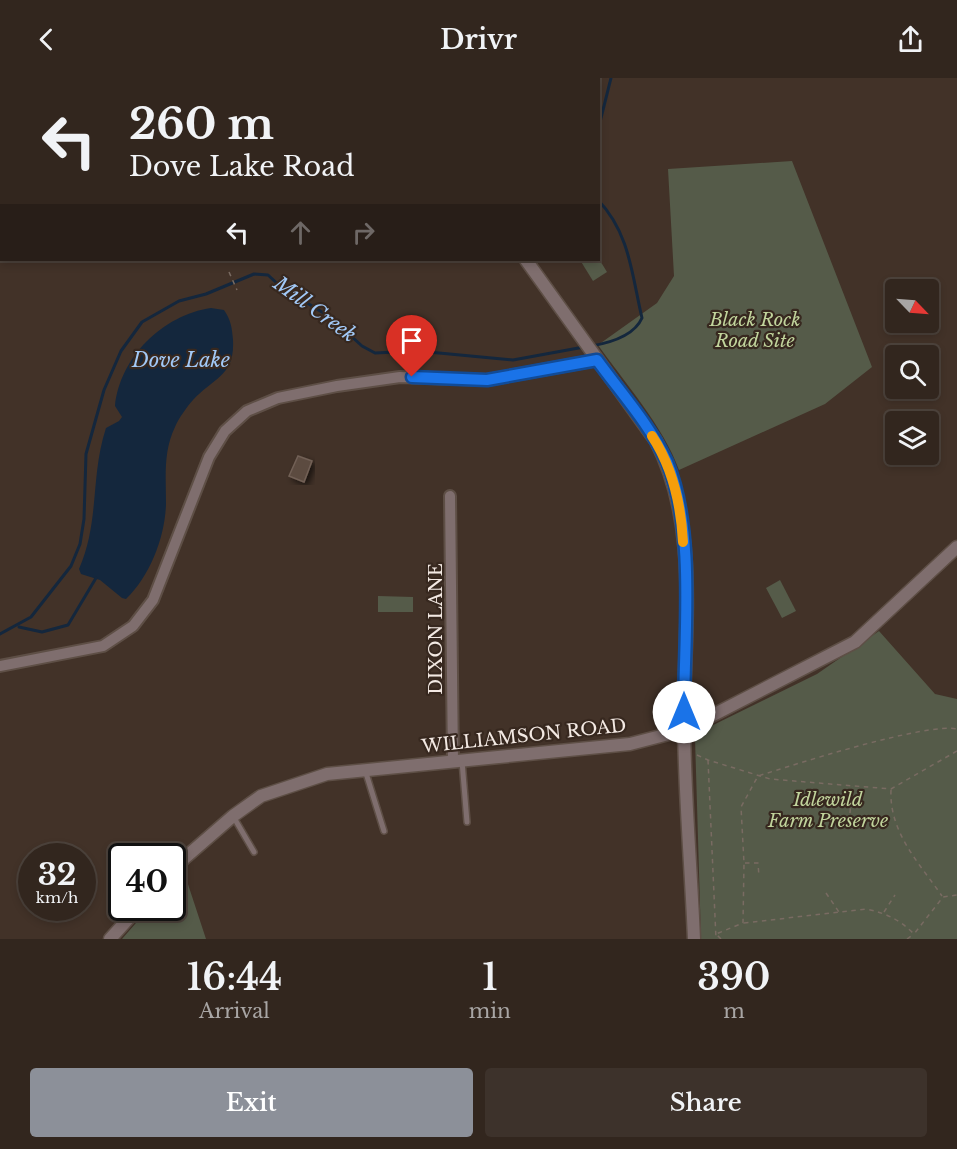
<!DOCTYPE html>
<html lang="en">
<head>
<meta charset="utf-8">
<style>
  :root { --surface:#32261e; --page:#3d322b; --text:#f1f3f6; --muted:#a8a5a4; --line:#4d433c; --accent:#8c9099 }
  body { margin:0; font-family:"Libre Baskerville",serif; background:var(--page); color:var(--text); height:100vh; display:flex; flex-direction:column; font-size:22px; white-space:nowrap }
  * { box-sizing:border-box; margin:0 }
  p { font-size:20px; color:var(--muted) }
  .icon { flex:none; width:33px; height:33px; fill:none; stroke:currentColor; stroke-width:2; stroke-linecap:round; stroke-linejoin:round }
  .map { position:relative; height:861px; overflow:hidden }
  .side { display:flex; flex-direction:column; background:var(--surface); flex:1 }
  .side>* { flex:none }
  .hud { position:absolute; left:0px; top:0px; width:600px; height:183px; box-shadow:0 3px 9px #0003,0 0 0 2px var(--line); background:#32261e; color:var(--text); overflow:hidden }
  .needle { width:39px; rotate:115deg }
  .tools { position:absolute; left:885px; top:201px; display:grid; gap:12px }
  .tools a { display:grid; place-items:center; width:54px; height:54px; border-radius:6px; background:var(--surface); box-shadow:0 3px 9px #0003,0 0 0 2px var(--line); font-size:30px }
  .speed { position:absolute; left:18px; top:765px; display:flex; gap:12px; font-size:30px; font-weight:700; text-align:center }
  .speed>* { display:grid; place-content:center; width:78px; height:78px; border-radius:50%; background:var(--surface); box-shadow:0 3px 9px #0003,0 0 0 2px var(--line); line-height:1 }
  .speed small { font-size:15px; font-weight:400 }
  .speed .limit { border:3px solid #111; border-radius:9px; background:#fff; color:#111 }
  .pin { position:absolute; display:grid; place-items:center; width:51px; height:51px; color:#fff; margin:-62px -26px; border-radius:50% 50% 50% 0; rotate:-45deg; box-shadow:0 0 6px #0007 }
  .pin .icon { rotate:45deg }
  .me { position:absolute; width:66px; margin:-33px; rotate:0deg; stroke-linejoin:round; filter:drop-shadow(0 0 4px #0008) }
  .turn { display:flex; align-items:center; gap:21px; height:126px; padding:0 30px; font-size:27px }
  .turn .icon { width:78px; height:78px; stroke-width:2.5 }
  .turn b { display:block; font-size:42px; line-height:51px }
  .lanes { display:flex; align-items:center; height:57px; padding:0 30px; background:#0003; justify-content:center; gap:30px; direction:ltr }
  .lanes .off { opacity:.35 }
  .eta { display:flex; justify-content:space-evenly; align-items:center; height:102px; text-align:center }
  .eta b { font-size:36px; font-weight:600; line-height:42px }
  .button { display:flex; gap:12px; margin-top:auto; padding:12px 30px }
  .button a { flex:1; height:69px; border-radius:6px; background:var(--accent); color:#fff; font-size:24px; font-weight:600; line-height:69px; text-align:center }
  .button a+a { background:var(--page); color:var(--text) }
  header { display:flex; justify-content:space-between; align-items:center; height:78px; padding:0 30px; background:var(--surface); font-size:27px; font-weight:600 }
  .map>svg:first-child { display:block }
</style>
</head>
<body>
<header><svg class="icon" aria-label="back" viewBox="0 0 24 24"><path d="M15 5l-7 7 7 7"/></svg>Drivr<svg class="icon" aria-label="share" viewBox="0 0 24 24"><path d="M12 15V3M7 8l5-5 5 5M5 13v7h14v-7"/></svg></header>
<div class="map">
<svg width="957" height="861" viewBox="0 0 957 861">
  <defs>
    <filter id="shadow"><feDropShadow dx="3.5" dy="3.5" stdDeviation="3" flood-color="#0009"/></filter>
  </defs>
  <rect width="100%" height="100%" fill="#423228"/>
  <g fill="#555b49">
    <path d="M792 83 872 289 825 326 679 392C664 349 624 304 598 267L657 225 674 198 668 91Z"/>
    <polygon points="599,181 607,194 593,203 580,182"/>
    <polygon points="780,502 796,533 782,540 766,510"/>
    <polygon points="378,518 413,519 413,534 378,534"/>
    <polygon points="879,553 935,616 957,621 957,861 701,861 695,660 703,652 817,596"/>
    <polygon points="183,791 206,861 122,861 149,830 172,830 173,803"/>
  </g>
  <path fill="#14273d" d="M211 230 224 232C231 242 232 250 233 262 235 298 213 300 193 322 186 330 179 340 175 349 163 374 166 399 166 426 165 459 150 498 126 521L122 520 100 502 81 496 79 491C100 443 90 399 106 350L119 343 122 339 115 328C120 279 163 237 211 230Z"/>
  <g fill="none" stroke-linecap="round" stroke-linejoin="round">
    <g stroke="#14273d" stroke-width="3">
      <polyline points="598,52 611,0"/>
      <path d="M591 268C609 265 634 258 642 240 632 198 630 155 598 122"/>
      <polyline points="19,549 42,554 68,547 96,500"/>
      <polyline points="0,556 31,539 71,488 80,466 84,441 86,376 104,312 121,273 142,244 179,223 206,216 254,196 268,197 281,209 330,239 362,268 375,275 418,273 513,282 584,269"/>
    </g>
  </g>
  <polygon fill="#5c4b41" stroke="#726156" stroke-width="1.5" filter="url(#shadow)" points="298,378 312,383 304,404 289,398"/>
  <g fill="none" stroke-linecap="round" stroke-linejoin="round">
    <g stroke="#5e4f46" stroke-width="8">
      <g id="service">
        <polyline points="462,683 467,744"/>
        <polyline points="365,692 384,753"/>
        <polyline points="233,738 254,774"/>
      </g>
    </g>
    <g stroke="#5e4f46" stroke-width="14">
      <g id="minor">
        <polyline points="450,418 453,684"/>
        <polyline points="0,588 103,568 133,548 153,522 209,379 225,353 247,333 278,320 337,308 400,299 487,302 597,282"/>
      </g>
    </g>
    <g stroke="#5e4f46" stroke-width="15">
      <g id="tertiary">
        <polyline points="410,0 411,2"/>
        <path d="M526 182 656 363C701 450 683 556 684 651 685 721 691 791 694 861"/>
        <polyline points="172,791 233,738 261,718 327,696 630,666 684,652 855,564 957,469"/>
        <polyline points="110,861 138,830"/>
      </g>
    </g>
    <g stroke="#796b62" stroke-width="1.5" stroke-dasharray="4.5 4.5" stroke-linecap="butt">
      <polyline points="229,194 237,212"/>
      <polyline points="697,677 708,682 770,701 891,711 957,673"/>
      <polyline points="708,682 716,861"/>
      <path d="M891 712C889 754 919 785 942 818"/>
      <polyline points="850,735 852,708"/>
      <polyline points="745,785 758,785 759,799"/>
      <polyline points="826,815 839,834"/>
      <polyline points="884,834 895,817"/>
      <path d="M744 845 866 831C886 835 900 842 914 856L943 819 957 817"/>
      <path d="M721 861 716 856 743 845 744 785 741 729 758 698C793 687 927 644 957 651"/>
      <polyline points="907,861 914,856"/>
    </g>
    <use href="#service" stroke="#7f6e6e" stroke-width="5"/>
    <use href="#minor" stroke="#7f6e6e" stroke-width="10"/>
    <use href="#tertiary" stroke="#7f6e6e" stroke-width="12"/>
  </g>
  <g fill="none" stroke-linecap="round" stroke-linejoin="round">
    <g stroke="#114b97" stroke-width="15">
      <path id="route" d="M412 299 487 302 597 282C621 315 650 347 667 384 696 453 684 559 684 634"/>
    </g>
    <use href="#route" stroke="#1a73e8" stroke-width="10"/>
    <path stroke="#f59e0b" stroke-width="10" d="M652 358C673 390 681 426 683 464"/>
  </g>
  <g text-anchor="middle" stroke-width="4.5" stroke-linejoin="round" paint-order="stroke">
    <g font-size="18" font-style="italic" fill="#c1d49c" stroke="#37281f">
      <text x="755" y="248">Black Rock<tspan x="755" dy="21">Road Site</tspan></text>
      <text x="828" y="728">Idlewild<tspan x="828" dy="21">Farm Preserve</tspan></text>
    </g>
    <g font-size="18" fill="#f3e9e3" stroke="#37281f">
      <text transform="translate(436 551) rotate(-90)" y="6">DIXON LANE</text>
      <text transform="translate(524 658) rotate(-6)" y="6">WILLIAMSON ROAD</text>
    </g>
    <g font-size="20" font-style="italic" fill="#a2c9f7" stroke="#37281f">
      <text transform="translate(315 231) rotate(36)" y="7">Mill Creek</text>
      <text x="181" y="289">Dove Lake</text>
    </g>
  </g>
</svg>
<div class="tools">
<a><svg class="needle" viewBox="-14 -14 28 28"><path d="M0-13l5 13h-10z" fill="#e53935"/><path d="M0 13l5-13h-10z" fill="#a8a5a4"/></svg></a>
<a><svg class="icon" aria-label="search" viewBox="0 0 24 24"><circle cx="10" cy="10" r="6"/><path d="M15 15l6 6"/></svg></a>
<a><svg class="icon" aria-label="layers" viewBox="0 0 24 24"><path d="M12 4l9 5-9 5-9-5zM3 14l9 5 9-5"/></svg></a>
</div>
<div class="speed"><div>32<small>km/h</small></div><div class="limit">40</div></div>
<div class="pin" style="left:412px;top:299px;background:#d93025"><svg class="icon" aria-label="arrive" viewBox="0 0 24 24"><path d="M6 21V4h12l-3 4 3 4H6"/></svg></div>
<svg class="me" style="left:684px;top:634px" viewBox="-20 -20 40 40"><circle r="19" fill="#fff"/><path d="M0-13L10 11 0 6-10 11z" fill="#1a73e8"/></svg>
<div class="hud">
<div class="turn"><svg class="icon" aria-label="left" viewBox="0 0 24 24"><path d="M17 20v-9H6M10 6l-5 5 5 5"/></svg><div><b>260 m</b>Dove Lake Road</div></div>
<div class="lanes"><svg class="icon" aria-label="left" viewBox="0 0 24 24"><path d="M17 20v-9H6M10 6l-5 5 5 5"/></svg><svg class="icon off" aria-label="ahead" viewBox="0 0 24 24"><path d="M12 20V5M6 11l6-6 6 6"/></svg><svg class="icon off" aria-label="right" viewBox="0 0 24 24"><path d="M7 20v-9h11M14 6l5 5-5 5"/></svg></div>
</div>
</div>
<section class="side">
<div class="eta">
<div><b>16:44</b><p>Arrival</p></div>
<div><b>1</b><p>min</p></div>
<div><b>390</b><p>m</p></div>
</div>
<div class="button"><a>Exit</a><a>Share</a></div>
</section>
</body>
</html>
